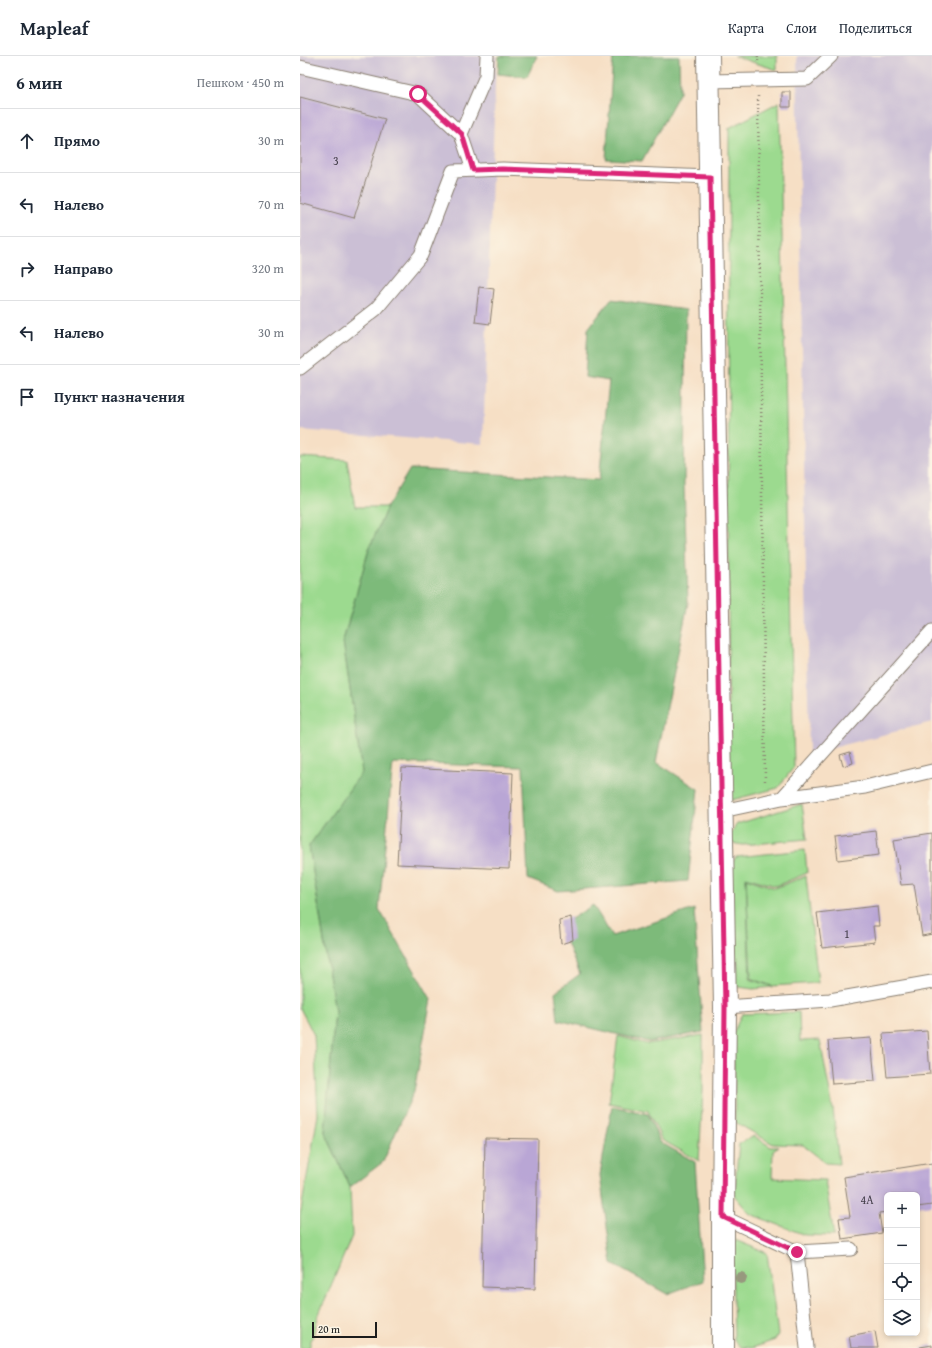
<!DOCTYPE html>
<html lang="ru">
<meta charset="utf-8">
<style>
:root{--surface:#fff;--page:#f2f2f3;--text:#1f2937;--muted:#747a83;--line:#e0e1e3}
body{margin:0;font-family:"Gentium Book Plus",serif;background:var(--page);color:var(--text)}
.controls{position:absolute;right:12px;bottom:12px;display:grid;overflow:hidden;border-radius:6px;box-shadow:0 2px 6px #0003}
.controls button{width:36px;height:36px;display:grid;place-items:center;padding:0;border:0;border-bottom:1px solid var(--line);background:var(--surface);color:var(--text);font:20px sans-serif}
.scale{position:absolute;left:12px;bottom:10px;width:65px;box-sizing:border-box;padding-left:4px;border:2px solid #1c1c1c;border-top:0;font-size:11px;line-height:14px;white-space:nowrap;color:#1c1c1c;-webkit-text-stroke:3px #fcf5e5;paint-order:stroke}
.stop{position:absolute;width:12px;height:12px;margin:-9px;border:3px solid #db2777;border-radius:50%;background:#fff}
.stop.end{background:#db2777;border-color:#fff;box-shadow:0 1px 4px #0008}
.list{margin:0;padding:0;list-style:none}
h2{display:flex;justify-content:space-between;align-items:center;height:52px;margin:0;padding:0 16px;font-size:17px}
h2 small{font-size:13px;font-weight:400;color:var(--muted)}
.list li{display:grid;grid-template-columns:26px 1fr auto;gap:12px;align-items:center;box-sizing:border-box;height:64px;padding:0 16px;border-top:1px solid var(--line)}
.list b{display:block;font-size:15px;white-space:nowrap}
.list em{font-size:13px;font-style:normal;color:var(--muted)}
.icon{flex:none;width:22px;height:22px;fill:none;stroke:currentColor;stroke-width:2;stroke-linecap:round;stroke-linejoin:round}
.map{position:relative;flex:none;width:632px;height:1292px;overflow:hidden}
header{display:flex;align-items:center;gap:24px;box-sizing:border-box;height:56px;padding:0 20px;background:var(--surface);border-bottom:1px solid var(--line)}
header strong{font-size:19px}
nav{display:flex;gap:22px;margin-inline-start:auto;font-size:14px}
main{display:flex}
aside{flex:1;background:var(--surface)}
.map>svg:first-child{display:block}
.industrial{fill:#cbbfd5}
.green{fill:#9cda8f;stroke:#5c7b56}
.forest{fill:#7dba7a;stroke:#4c6b4b}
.building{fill:#b9a6d5}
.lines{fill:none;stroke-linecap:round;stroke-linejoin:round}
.service-casing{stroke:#897e70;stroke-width:15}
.minor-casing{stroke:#897e70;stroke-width:24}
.path{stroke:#897e70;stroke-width:2.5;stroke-dasharray:1 3;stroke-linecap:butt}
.service{stroke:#fff;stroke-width:13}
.minor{stroke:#fff;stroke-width:22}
.tree{fill:#97987e}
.route{stroke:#db2777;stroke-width:5}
.labels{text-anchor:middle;stroke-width:3.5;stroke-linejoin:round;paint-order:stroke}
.number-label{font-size:12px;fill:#433e4a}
</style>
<header>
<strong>Mapleaf</strong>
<nav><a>Карта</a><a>Слои</a><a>Поделиться</a></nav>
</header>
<main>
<aside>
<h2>6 мин<small>Пешком · 450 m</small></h2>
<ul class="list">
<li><svg class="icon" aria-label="ahead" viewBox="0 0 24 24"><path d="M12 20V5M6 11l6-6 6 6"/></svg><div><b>Прямо</b></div><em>30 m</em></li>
<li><svg class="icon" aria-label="left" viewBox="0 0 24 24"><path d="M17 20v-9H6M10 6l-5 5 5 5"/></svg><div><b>Налево</b></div><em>70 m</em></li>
<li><svg class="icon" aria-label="right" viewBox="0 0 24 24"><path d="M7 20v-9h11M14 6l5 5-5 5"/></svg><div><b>Направо</b></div><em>320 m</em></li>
<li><svg class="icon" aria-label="left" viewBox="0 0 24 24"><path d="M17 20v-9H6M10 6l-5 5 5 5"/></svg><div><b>Налево</b></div><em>30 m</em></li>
<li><svg class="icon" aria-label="arrive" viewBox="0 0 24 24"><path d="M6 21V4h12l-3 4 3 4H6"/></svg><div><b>Пункт назначения</b></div></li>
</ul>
</aside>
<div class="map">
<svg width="632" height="1292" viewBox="0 0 632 1292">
<rect width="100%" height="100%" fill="#fcf5e5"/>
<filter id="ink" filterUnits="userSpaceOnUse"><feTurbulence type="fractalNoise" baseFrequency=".025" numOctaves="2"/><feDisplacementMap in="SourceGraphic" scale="8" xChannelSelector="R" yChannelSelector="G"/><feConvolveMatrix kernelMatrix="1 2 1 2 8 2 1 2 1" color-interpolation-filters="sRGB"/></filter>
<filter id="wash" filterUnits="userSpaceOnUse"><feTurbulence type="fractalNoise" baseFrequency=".012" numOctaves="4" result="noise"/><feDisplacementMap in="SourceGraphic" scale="16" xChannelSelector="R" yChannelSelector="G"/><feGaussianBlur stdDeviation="0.9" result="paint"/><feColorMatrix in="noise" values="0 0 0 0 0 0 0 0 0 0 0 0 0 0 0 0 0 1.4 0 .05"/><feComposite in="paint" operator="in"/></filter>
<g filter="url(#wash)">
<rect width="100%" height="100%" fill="#f6dfc5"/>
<path class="industrial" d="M0,0H196L183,388L0,374Z
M497,0H632V666L509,698Z"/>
<path class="green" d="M434,0H477V14Z
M479,46L494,711L478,732L428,745L429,72Z
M0,401L47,404L55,451H87L69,493L43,585L62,716L9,790L35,956L25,1076L50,1131L52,1180L19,1258L9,1292H0V1160L18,1059L14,979L0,952Z
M502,748L507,783L443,789L431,787L428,781L437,768Z
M505,794L507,817L476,830L446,821L450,923L473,931L453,933L432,930L429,811L436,801Z
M506,820L518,927L472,930L451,922L446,822L475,832Z
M499,956L500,985L520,984L533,1053L539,1108L526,1107L503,1089L473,1088L435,1066L433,977L442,958Z
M403,979V1035L399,1105L362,1084L348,1055L309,1047L318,980L347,988Z
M454,1080L471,1091H479L473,1095L472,1122L525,1124L534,1180L505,1179L450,1158L434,1139L439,1088Z
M435,1184L467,1197L478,1278L475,1284L452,1292L441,1291L434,1285L432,1195Z"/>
<path class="forest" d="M199,0H237L227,21L198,18Z
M313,0H379L380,36L342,105L306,103Z
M311,243L386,254L384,428L388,547L356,706L398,733L388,825L258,835L228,823L223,711L93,707L79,853L131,943L114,1035L83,1106L50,1131L25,1076L35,956L9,790L62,716L43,585L69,493L87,451L110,413L299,424L309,325L285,321L288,273Z
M293,849L312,880L394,853L403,976L349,986L258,964L255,936L280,918L260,870Z
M312,1050L348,1058L360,1086L395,1106L403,1225L367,1238L312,1208L300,1119Z"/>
<g id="blocks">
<path class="building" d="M482,36H491V51H482Z
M0,41L85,63L54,162L0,147Z
M179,231L194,233L190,268L175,266Z
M550,696L553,707L543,710L540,699Z
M102,712L213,717L209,813L97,808Z
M576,775L579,799L538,804L535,780Z
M632,777V878L622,880L614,828L601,829L594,783Z
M577,850L579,870H573L575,886L522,892L517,857Z
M271,861L273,884L261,888L259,864Z
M627,975L630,1018L587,1021L583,978Z
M571,982L575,1025L532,1028L528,985Z
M185,1082L238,1083L235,1233L182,1231Z
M632,1107V1149L617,1151V1139H587V1156L579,1157L582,1177L542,1183L539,1162L550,1161L544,1121Z
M575,1275L578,1292H551L549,1280Z
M632,1289V1292H620V1291Z"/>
</g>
</g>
<g filter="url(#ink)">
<use href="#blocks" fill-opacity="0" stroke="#897e70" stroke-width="1"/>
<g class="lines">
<defs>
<path id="service" d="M0,11L118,38L161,78L173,114
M409,25L507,23L531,0
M161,78L186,20L187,0
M0,312L76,253L121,199L153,115L203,113L410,121
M482,742L632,575
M422,755L482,742L565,731L632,715
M425,951L530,944L632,926
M423,1161L497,1196L551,1193
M497,1196L507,1292"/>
<path id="minor" d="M408,0L425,951L423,1161V1292"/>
</defs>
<use href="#service" class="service-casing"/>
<use href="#minor" class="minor-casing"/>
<path class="path" d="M458,0V7
M458,40L465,727"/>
<use href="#service" class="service"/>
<use href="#minor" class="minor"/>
</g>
<circle class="tree" cx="441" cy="1222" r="6"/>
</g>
<g class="lines" filter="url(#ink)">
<path class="route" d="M118,38L162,78L173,114L202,113L410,121L425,951L423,1161L497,1196"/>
</g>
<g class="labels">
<g class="number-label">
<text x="36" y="109">3</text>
<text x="547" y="882">1</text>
<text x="567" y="1148">4А</text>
</g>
</g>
</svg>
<div class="controls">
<button>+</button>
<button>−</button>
<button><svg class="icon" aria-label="locate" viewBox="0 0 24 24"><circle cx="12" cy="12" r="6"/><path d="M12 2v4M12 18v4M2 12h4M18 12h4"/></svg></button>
<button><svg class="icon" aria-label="layers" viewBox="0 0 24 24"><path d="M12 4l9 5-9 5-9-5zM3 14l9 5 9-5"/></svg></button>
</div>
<div class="scale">20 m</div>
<div class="stop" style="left:118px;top:38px"></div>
<div class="stop end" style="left:497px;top:1196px"></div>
</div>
</main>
